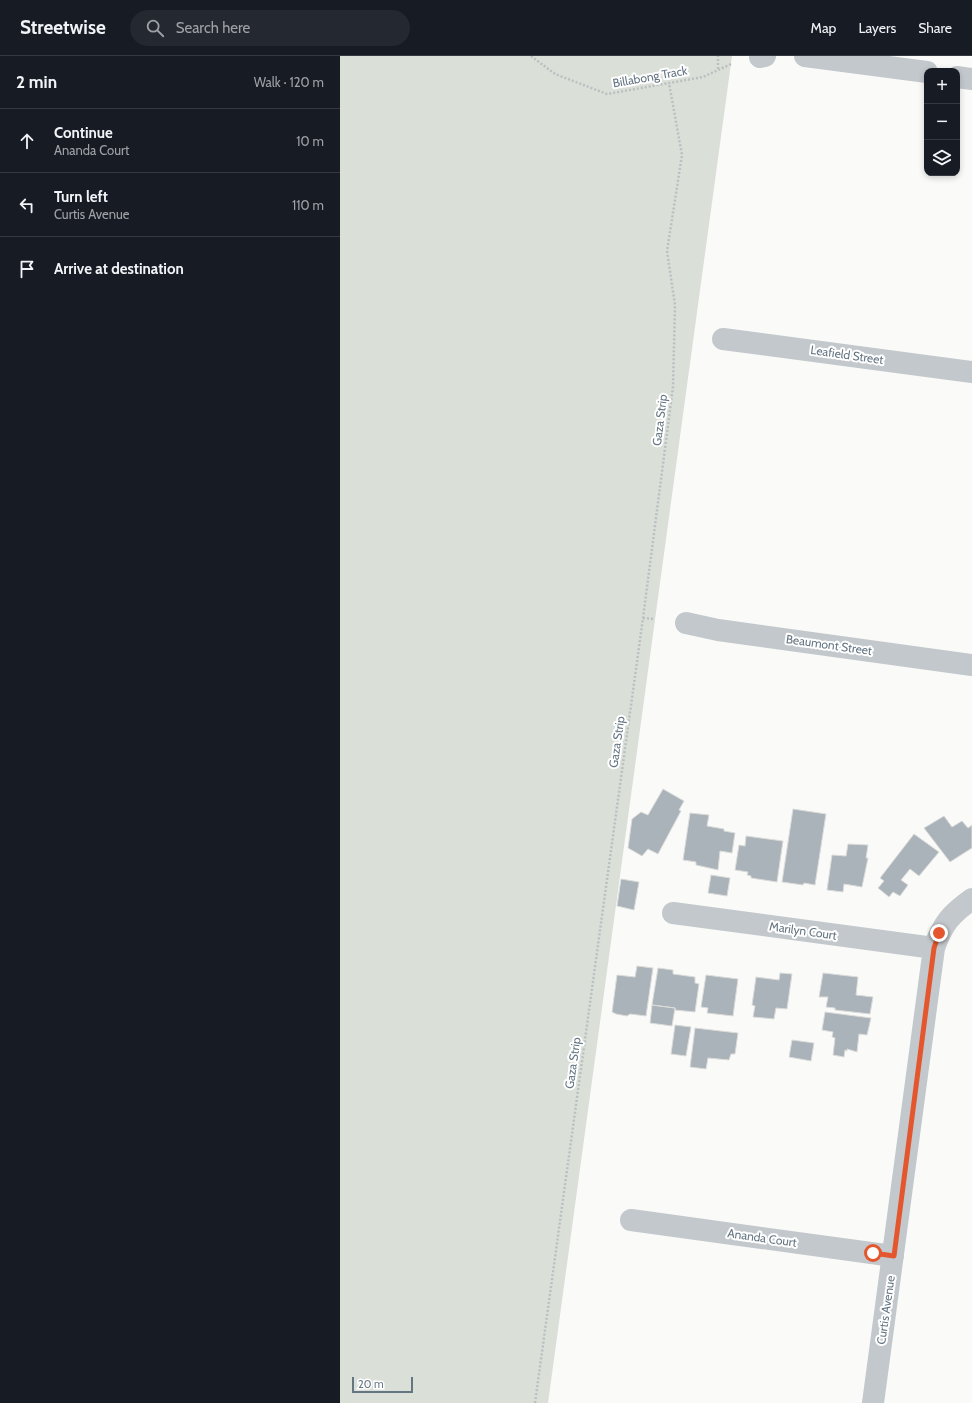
<!DOCTYPE html>
<meta charset="utf-8">
<style>
:root{--surface:#171b24;--page:#242831;--text:#f1f3f6;--muted:#9ea1a6;--line:#363941}
body{margin:0;font-family:Cabin,sans-serif;background:var(--page);color:var(--text)}
.controls{position:absolute;right:12px;top:12px;display:grid;overflow:hidden;border-radius:8px;box-shadow:0 2px 6px #0003}
.controls button{width:36px;height:36px;display:grid;place-items:center;padding:0;border:0;border-bottom:1px solid var(--line);background:var(--surface);color:var(--text);font:20px sans-serif}
.scale{position:absolute;left:12px;bottom:10px;width:61px;box-sizing:border-box;padding-left:4px;border:2px solid #657683;border-top:0;font-size:11px;line-height:14px;white-space:nowrap;color:#657683;-webkit-text-stroke:3px #fff;paint-order:stroke}
.stop{position:absolute;width:12px;height:12px;margin:-9px;border:3px solid #e4572e;border-radius:50%;background:#fff}
.stop.end{background:#e4572e;border-color:#fff;box-shadow:0 1px 4px #0008}
.list{margin:0;padding:0;list-style:none}
h2{display:flex;justify-content:space-between;align-items:center;height:52px;margin:0;padding:0 16px;font-size:17px}
h2 small{font-size:13px;font-weight:400;color:var(--muted)}
.list li{display:grid;grid-template-columns:26px 1fr auto;gap:12px;align-items:center;box-sizing:border-box;height:64px;padding:0 16px;border-top:1px solid var(--line)}
.list b{display:block;font-size:15px;white-space:nowrap}
.list p{margin:0;font-size:13px;white-space:nowrap;color:var(--muted)}
.list em{font-size:13px;font-style:normal;color:var(--muted)}
.icon{flex:none;width:22px;height:22px;fill:none;stroke:currentColor;stroke-width:2;stroke-linecap:round;stroke-linejoin:round}
.map{position:relative;flex:none;width:632px;height:1347px;overflow:hidden}
header{display:flex;align-items:center;gap:24px;box-sizing:border-box;height:56px;padding:0 20px;background:var(--surface);border-bottom:1px solid var(--line)}
header strong{font-size:19px}
nav{display:flex;gap:22px;margin-inline-start:auto;font-size:14px}
.search{width:280px;height:36px;background:var(--page);display:flex;align-items:center;gap:10px;box-sizing:border-box;padding:0 14px;border-radius:22px;color:var(--muted);font-size:15px}
main{display:flex}
aside{flex:1;background:var(--surface)}
.map>svg:first-child{display:block}
.green{fill:#dadfd7}
.building{fill:#aab3b9;stroke:#dcdcda}
.lines{fill:none;stroke-linecap:round;stroke-linejoin:round}
.path{stroke:#bbbfc2;stroke-width:2.5;stroke-dasharray:2 2;stroke-linecap:butt}
.minor{stroke:#c3c8cc;stroke-width:22}
.route{stroke:#e4572e;stroke-width:5}
.labels{text-anchor:middle;stroke-width:4;stroke-linejoin:round;paint-order:stroke}
.street-label{font-size:12px;fill:#657683;stroke:#fff}
</style>
<header>
<strong>Streetwise</strong>
<div class="search"><svg class="icon" aria-label="search" viewBox="0 0 24 24"><circle cx="10" cy="10" r="6"/><path d="M15 15l6 6"/></svg>Search here</div>
<nav><a>Map</a><a>Layers</a><a>Share</a></nav>
</header>
<main>
<aside>
<h2>2 min<small>Walk · 120 m</small></h2>
<ul class="list">
<li><svg class="icon" aria-label="ahead" viewBox="0 0 24 24"><path d="M12 20V5M6 11l6-6 6 6"/></svg><div><b>Continue</b><p>Ananda Court</p></div><em>10 m</em></li>
<li><svg class="icon" aria-label="left" viewBox="0 0 24 24"><path d="M17 20v-9H6M10 6l-5 5 5 5"/></svg><div><b>Turn left</b><p>Curtis Avenue</p></div><em>110 m</em></li>
<li><svg class="icon" aria-label="arrive" viewBox="0 0 24 24"><path d="M6 21V4h12l-3 4 3 4H6"/></svg><div><b>Arrive at destination</b></div></li>
</ul>
</aside>
<div class="map">
<svg width="632" height="1347" viewBox="0 0 632 1347">
<rect width="100%" height="100%" fill="#fafaf8"/>
<path class="green" d="M0,0H392L208,1347H0Z"/>
<path class="building" d="M323,733L344,745L339,754L341,755L318,798L308,793L302,800L288,792L292,763L301,756L308,759Z
M453,753L486,758L475,829L464,827L463,829L442,826Z
M350,757L369,759L367,770L384,773V775L395,777L392,797L380,795L378,814L356,809V806L343,804Z
M604,760L612,771L622,765L628,772L632,769V792L610,806L584,772Z
M574,778L599,796L579,820L570,813L561,824L568,829L560,840L553,836L549,841L538,832L544,825L540,822Z
M406,780L443,785L437,826L411,822V820L407,819L408,816L395,814L399,789L405,790Z
M508,788L528,789L526,802H528L522,831L504,828L503,836L487,834L492,799L506,800Z
M371,819L390,822L387,840L368,837Z
M281,823L299,826L294,854L277,850Z
M297,910L313,912L306,960L290,958L287,960L276,958L272,956L277,919L295,921Z
M318,912L333,914V918L355,921V927L359,928L355,956L335,954V952L312,949Z
M440,917L452,918L447,953L436,952L434,963L413,961L415,950L412,949L416,921L439,924Z
M483,917L518,921L516,939L533,941L530,958L495,954V952L486,951L488,941H479Z
M366,919L398,923L393,960L367,957L368,952L361,951Z
M312,949L335,952L332,970L310,967Z
M485,956L531,962L527,979L519,978L517,996L507,993V995L505,994L504,1001L493,999L495,982L492,981L493,976L482,974Z
M335,969L351,971L346,1000L331,998Z
M355,972L398,977L395,998H391L389,1004L368,1002L366,1013L350,1011Z
M452,984L474,987L471,1005L449,1001Z"/>
<g class="lines">
<path class="path" d="M191,0L215,18L267,38L363,21L391,8
M378,13V0
M303,562L315,563
M195,1347L303,562L333,331L335,249L327,195L342,99L329,27"/>
<path class="minor" d="M465,0L587,16
M420,1L425,0
M617,21L632,23
M383,283L632,316
M346,567L378,574L632,609
M333,857L594,892
M291,1164L553,1200
M533,1347L594,892C603,867 611,858 632,843"/>
</g>
<g class="lines">
<path class="route" d="M533,1197L554,1200L594,892L599,877"/>
</g>
<g class="labels">
<g class="street-label">
<text transform="translate(310 21) rotate(-10)" y="4">Billabong Track</text>
<text transform="translate(507 299) rotate(8)" y="4">Leafield Street</text>
<text transform="translate(320 364) rotate(-83)" y="4">Gaza Strip</text>
<text transform="translate(489 589) rotate(8)" y="4">Beaumont Street</text>
<text transform="translate(277 686) rotate(-82)" y="4">Gaza Strip</text>
<text transform="translate(463 875) rotate(8)" y="4">Marilyn Court</text>
<text transform="translate(233 1007) rotate(-82)" y="4">Gaza Strip</text>
<text transform="translate(422 1182) rotate(8)" y="4">Ananda Court</text>
<text transform="translate(546 1254) rotate(-82)" y="4">Curtis Avenue</text>
</g>
</g>
</svg>
<div class="controls">
<button>+</button>
<button>−</button>
<button><svg class="icon" aria-label="layers" viewBox="0 0 24 24"><path d="M12 4l9 5-9 5-9-5zM3 14l9 5 9-5"/></svg></button>
</div>
<div class="scale">20 m</div>
<div class="stop" style="left:533px;top:1197px"></div>
<div class="stop end" style="left:599px;top:877px"></div>
</div>
</main>
